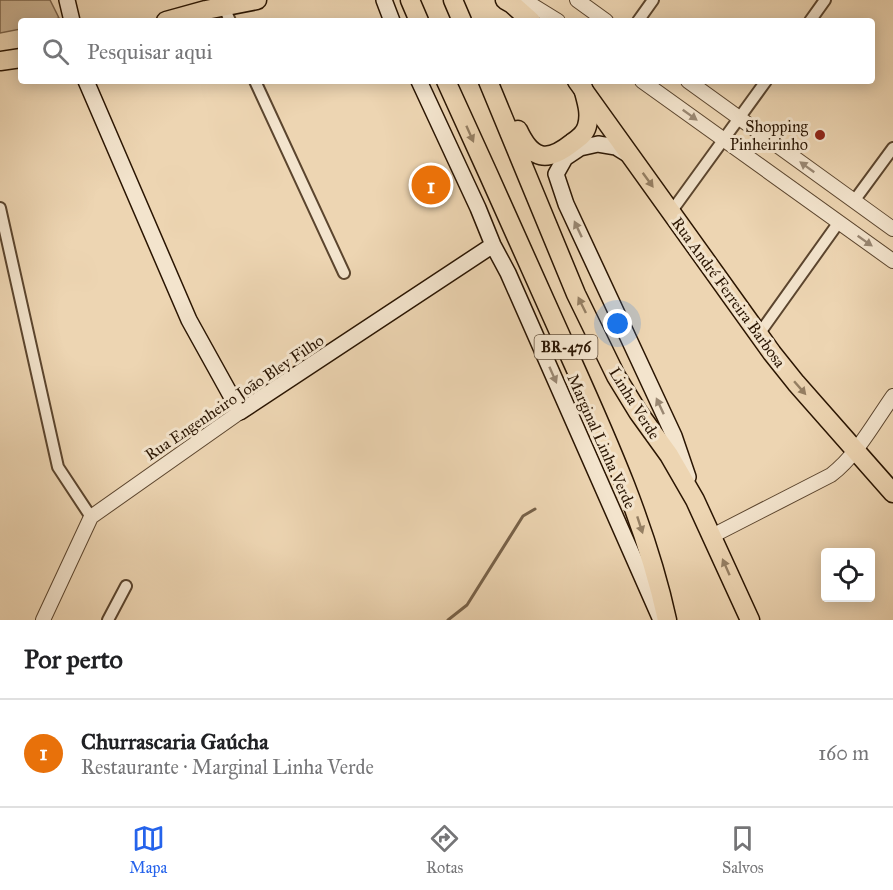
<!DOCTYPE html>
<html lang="pt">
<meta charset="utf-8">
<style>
:root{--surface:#fff;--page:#f2f2f2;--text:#202124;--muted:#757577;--line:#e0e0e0;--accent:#2563eb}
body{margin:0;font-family:"IM FELL Great Primer",serif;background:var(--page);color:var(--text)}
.controls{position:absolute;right:18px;bottom:18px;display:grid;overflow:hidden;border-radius:6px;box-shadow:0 3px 15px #0003}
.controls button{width:54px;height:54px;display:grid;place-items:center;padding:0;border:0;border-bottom:2px solid var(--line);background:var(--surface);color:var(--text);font:30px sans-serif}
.you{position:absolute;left:618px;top:324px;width:21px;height:21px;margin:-15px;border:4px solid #fff;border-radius:50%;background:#1a73e8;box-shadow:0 0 0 9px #1a73e833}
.badge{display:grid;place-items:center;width:39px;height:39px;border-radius:50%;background:var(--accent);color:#fff;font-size:20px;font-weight:700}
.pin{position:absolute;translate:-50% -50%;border:3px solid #fff;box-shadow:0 2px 6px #0006}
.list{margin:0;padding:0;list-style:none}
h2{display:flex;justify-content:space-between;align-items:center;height:78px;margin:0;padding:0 24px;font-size:26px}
h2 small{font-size:20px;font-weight:400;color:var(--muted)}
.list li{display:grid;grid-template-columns:39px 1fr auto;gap:18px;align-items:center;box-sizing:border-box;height:108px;padding:0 24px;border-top:2px solid var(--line)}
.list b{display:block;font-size:22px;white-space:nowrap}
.list p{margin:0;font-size:20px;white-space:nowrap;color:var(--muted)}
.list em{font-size:20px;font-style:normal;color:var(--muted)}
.icon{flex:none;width:33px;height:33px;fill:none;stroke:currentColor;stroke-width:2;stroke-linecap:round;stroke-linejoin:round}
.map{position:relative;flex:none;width:893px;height:620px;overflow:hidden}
.search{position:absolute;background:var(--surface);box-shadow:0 3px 15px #0003;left:18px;right:18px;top:18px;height:66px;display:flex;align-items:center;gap:15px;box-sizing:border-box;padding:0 21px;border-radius:6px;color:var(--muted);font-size:22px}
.sheet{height:186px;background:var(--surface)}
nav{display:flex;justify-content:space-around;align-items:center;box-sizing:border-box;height:84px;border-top:2px solid var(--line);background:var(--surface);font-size:16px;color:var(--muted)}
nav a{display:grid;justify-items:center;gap:3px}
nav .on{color:var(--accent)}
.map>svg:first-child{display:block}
.green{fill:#ccb494;stroke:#7b644b;stroke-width:1.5}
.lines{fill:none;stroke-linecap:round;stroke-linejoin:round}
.stream{stroke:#776148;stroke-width:3}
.minor-casing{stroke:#5b452e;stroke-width:14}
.tertiary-casing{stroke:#5b452e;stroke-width:16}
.secondary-casing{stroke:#2a1502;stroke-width:18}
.primary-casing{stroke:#2a1502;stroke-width:21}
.trunk-casing{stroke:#2a1502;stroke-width:21}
.minor{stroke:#f3e4cd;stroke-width:10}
.tertiary{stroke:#f3e4cd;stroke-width:14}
.secondary{stroke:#f3e4cd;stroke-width:15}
.primary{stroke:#edd5b2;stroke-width:18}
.trunk{stroke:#edd5b2;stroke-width:18}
.oneway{fill:#998772}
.oneway2{fill:#957f63}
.poi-dot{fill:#8f2418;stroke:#f3e4cd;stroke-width:2}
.labels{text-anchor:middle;stroke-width:6;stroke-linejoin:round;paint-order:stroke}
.shield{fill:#f3e4cd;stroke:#66533f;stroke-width:1.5}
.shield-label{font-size:15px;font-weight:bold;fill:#2a1502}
.poi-label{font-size:16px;fill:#2a1502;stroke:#f3e4cd;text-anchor:end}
.street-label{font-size:16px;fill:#2a1502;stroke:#f3e4cd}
</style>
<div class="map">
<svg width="893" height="620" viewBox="0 0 893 620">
<rect width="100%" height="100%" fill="#edd5b2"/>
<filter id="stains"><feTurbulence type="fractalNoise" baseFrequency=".00333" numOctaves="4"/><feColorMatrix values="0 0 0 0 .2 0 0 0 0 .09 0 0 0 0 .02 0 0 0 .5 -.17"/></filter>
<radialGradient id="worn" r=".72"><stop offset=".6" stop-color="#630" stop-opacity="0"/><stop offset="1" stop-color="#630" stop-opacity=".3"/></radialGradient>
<path class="green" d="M0,0H50L59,18L49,21H21V29L0,33Z"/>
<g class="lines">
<path class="stream" d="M448,620L467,605L523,516L535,509"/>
<defs>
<path id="minor" d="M224,7L230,21
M638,21L653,0
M810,21L825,0
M255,81L344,273
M854,201L893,148
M0,208L58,467L91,517
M671,212L766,81
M759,334L839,222
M108,620L126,586"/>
<path id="tertiary" d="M519,0L532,5L558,21
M577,0L606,21
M642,81L893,261
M688,81L893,229
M712,536L831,475C857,455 874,423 893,396
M43,620L91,517L240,412"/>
<path id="secondary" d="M67,0L72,21
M384,0L392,21
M86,81L189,320L240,412L493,245
M419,81L478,208L493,245L508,273L661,620
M629,155L616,147L598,144L580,148L565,158L556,174L566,204L674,436L688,477"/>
<path id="primary" d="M505,0L512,4L531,21
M166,21L206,10L257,0
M0,61L21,58
M577,81L772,353L796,383L893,493"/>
<path id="trunk" d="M410,0L419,21
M453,0L462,21
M446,81C486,168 525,256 564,343C604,432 646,523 667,620
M488,81L576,294L616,376L638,412L669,455L695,500L750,620
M518,130C532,160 547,163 572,143C579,138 585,134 587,126C591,113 586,100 583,88"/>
</defs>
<use href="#minor" class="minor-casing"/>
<use href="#tertiary" class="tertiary-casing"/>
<use href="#secondary" class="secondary-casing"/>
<use href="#primary" class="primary-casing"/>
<use href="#trunk" class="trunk-casing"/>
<use href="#minor" class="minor"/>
<use href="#tertiary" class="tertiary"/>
<use href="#secondary" class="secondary"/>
<use href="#primary" class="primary"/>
<use href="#trunk" class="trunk"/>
</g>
<defs><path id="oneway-solid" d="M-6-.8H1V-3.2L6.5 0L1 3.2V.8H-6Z" transform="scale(1.5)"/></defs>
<g class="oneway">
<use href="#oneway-solid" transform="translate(690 115) rotate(36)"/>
<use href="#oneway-solid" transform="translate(807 167) rotate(-144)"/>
<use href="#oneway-solid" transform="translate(578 229) rotate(-115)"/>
<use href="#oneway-solid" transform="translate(865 241) rotate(35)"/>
<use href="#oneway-solid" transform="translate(553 375) rotate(66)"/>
<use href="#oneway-solid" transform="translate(660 406) rotate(-115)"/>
</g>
<g class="oneway2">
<use href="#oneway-solid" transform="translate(470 134) rotate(66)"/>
<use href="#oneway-solid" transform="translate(648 180) rotate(54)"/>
<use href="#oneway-solid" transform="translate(582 305) rotate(-116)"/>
<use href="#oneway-solid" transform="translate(800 388) rotate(49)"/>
<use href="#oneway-solid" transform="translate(640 525) rotate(72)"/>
<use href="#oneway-solid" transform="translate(726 567) rotate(-114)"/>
</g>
<circle class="poi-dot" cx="820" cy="135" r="6"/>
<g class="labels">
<rect class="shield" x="534.5" y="335" width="63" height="24" rx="4.5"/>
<g class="shield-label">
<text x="566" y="352">BR-476</text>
</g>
<g class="poi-label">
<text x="808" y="132">Shopping<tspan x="808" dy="18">Pinheirinho</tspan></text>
</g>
<g class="street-label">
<text transform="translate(729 292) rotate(54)" y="6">Rua André Ferreira Barbosa</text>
<text transform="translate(234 397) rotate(-34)" y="6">Rua Engenheiro João Bley Filho</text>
<text transform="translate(635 403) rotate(58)" y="6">Linha Verde</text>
<text transform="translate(602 441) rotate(66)" y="6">Marginal Linha Verde</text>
</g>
</g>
<rect width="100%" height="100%" filter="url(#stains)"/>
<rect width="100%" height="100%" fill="url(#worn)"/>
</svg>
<div class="controls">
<button><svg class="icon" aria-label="locate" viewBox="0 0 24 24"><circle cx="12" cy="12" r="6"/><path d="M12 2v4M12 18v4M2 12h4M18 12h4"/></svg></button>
</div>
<div class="you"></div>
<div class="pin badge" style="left:431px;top:185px;background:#e8710a">1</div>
<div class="search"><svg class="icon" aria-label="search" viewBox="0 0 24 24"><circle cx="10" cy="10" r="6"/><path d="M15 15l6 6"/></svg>Pesquisar aqui</div>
</div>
<section class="sheet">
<h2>Por perto<small></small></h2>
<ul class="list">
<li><span class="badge" style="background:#e8710a">1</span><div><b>Churrascaria Gaúcha</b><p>Restaurante · Marginal Linha Verde</p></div><em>160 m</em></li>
</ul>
</section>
<nav>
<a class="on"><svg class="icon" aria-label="map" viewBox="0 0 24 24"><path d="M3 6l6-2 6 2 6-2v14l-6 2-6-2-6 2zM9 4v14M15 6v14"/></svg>Mapa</a>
<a><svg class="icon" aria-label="directions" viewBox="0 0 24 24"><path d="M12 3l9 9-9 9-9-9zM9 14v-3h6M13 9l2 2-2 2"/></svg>Rotas</a>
<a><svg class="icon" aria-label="saved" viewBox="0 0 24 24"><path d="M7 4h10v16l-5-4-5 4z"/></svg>Salvos</a>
</nav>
